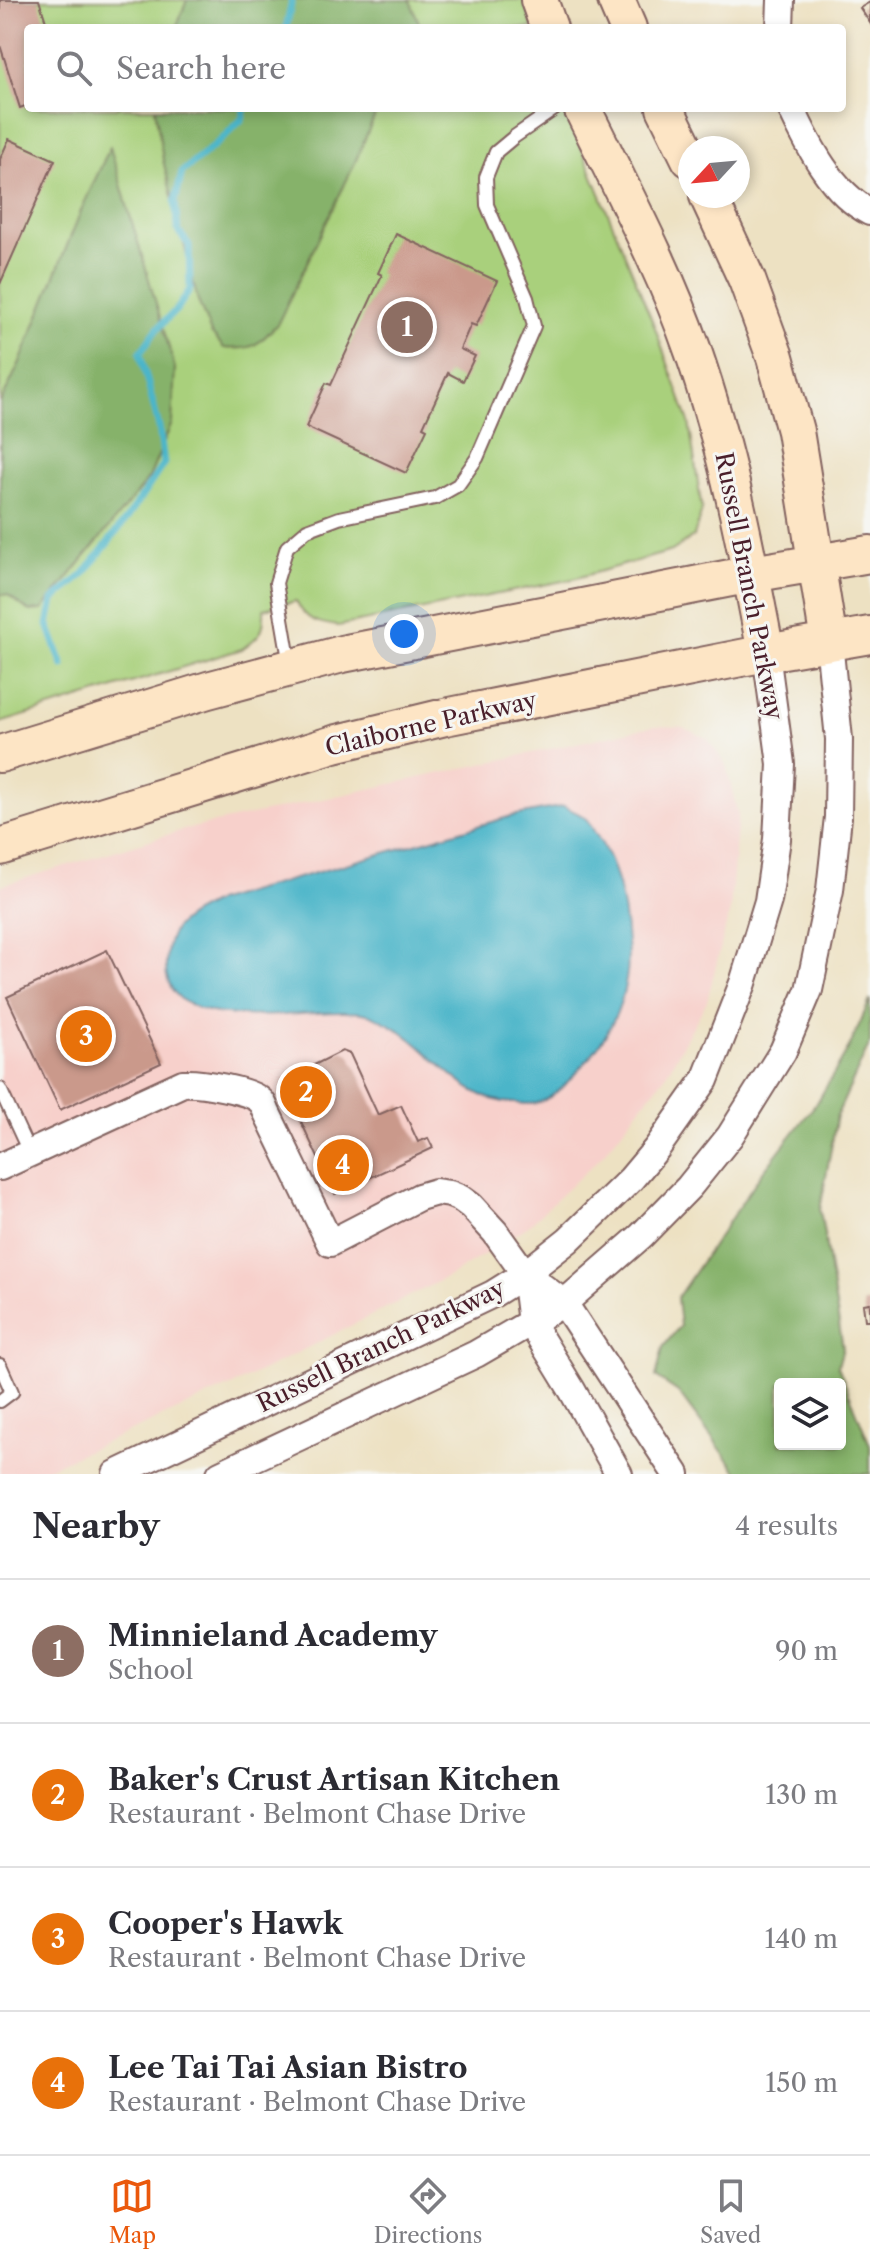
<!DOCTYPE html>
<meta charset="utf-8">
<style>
:root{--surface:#fff;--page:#f2f2f3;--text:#2b2b33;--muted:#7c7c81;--line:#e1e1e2;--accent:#ea580c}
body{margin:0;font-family:"Libre Caslon Text",serif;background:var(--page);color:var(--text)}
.controls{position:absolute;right:24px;bottom:24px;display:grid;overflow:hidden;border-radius:8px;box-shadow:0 4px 12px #0003}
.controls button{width:72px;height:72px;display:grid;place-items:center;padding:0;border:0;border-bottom:2px solid var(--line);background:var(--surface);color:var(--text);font:40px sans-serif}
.compass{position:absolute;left:678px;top:136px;width:72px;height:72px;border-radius:50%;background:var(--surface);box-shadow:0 4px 12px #0003;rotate:244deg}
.you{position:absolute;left:404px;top:634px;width:28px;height:28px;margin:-20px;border:6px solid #fff;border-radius:50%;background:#1a73e8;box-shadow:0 0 0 12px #1a73e833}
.badge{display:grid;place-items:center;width:52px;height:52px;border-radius:50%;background:var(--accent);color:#fff;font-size:26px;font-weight:700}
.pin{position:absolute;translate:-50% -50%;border:4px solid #fff;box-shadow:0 2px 8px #0006}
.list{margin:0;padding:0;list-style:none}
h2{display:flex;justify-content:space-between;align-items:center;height:104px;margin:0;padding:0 32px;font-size:34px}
h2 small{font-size:26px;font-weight:400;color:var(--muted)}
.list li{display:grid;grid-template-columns:52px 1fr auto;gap:24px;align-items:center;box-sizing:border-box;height:144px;padding:0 32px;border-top:2px solid var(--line)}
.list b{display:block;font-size:30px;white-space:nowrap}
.list p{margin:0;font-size:26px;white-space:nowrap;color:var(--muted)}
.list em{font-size:26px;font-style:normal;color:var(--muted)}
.icon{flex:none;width:44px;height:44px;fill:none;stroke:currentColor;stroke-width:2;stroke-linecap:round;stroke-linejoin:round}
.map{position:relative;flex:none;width:870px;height:1474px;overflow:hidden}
.search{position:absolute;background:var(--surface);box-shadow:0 4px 12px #0003;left:24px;right:24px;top:24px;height:88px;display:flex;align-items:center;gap:20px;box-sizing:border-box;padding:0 28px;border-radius:8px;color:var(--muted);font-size:30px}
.sheet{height:680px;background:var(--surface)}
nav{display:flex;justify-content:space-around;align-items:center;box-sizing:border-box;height:112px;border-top:2px solid var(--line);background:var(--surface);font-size:22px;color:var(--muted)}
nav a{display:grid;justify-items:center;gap:4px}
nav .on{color:var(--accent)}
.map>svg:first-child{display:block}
.built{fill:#f7d0cb}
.green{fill:#a9d07b;stroke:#7a7853;stroke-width:2}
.forest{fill:#86b26b;stroke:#68684b;stroke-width:2;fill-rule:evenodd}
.water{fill:#4bb5c9;stroke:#4a6a7a;stroke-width:2}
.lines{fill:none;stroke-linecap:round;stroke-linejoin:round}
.stream{stroke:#4bb5c9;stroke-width:7}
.building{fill:#ca998b}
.lane-casing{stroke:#836360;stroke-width:16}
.street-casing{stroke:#836360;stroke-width:30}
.secondary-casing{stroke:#836360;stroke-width:40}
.lane{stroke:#fff;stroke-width:12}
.street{stroke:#fff;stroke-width:26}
.secondary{stroke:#fde5c5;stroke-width:36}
.labels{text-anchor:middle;stroke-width:6;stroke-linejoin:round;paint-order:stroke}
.street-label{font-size:24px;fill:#4a1f2b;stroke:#f6f6f2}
</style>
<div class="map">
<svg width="870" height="1474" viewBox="0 0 870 1474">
<rect width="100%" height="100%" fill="#f6f6f2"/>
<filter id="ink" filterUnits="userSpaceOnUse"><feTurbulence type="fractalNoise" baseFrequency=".0125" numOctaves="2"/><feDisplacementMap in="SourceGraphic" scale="16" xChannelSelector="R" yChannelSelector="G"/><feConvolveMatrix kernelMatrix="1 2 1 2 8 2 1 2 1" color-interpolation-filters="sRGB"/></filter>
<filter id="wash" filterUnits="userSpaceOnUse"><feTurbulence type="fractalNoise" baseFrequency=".006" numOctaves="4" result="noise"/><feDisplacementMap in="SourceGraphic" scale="32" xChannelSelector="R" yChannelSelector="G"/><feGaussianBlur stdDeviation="1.8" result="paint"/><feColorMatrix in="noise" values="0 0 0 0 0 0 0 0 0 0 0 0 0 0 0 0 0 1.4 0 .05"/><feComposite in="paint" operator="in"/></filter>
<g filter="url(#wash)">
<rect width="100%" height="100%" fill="#ede1c2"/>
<path class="built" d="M654,726L682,727L708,739L726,765L738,815L730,910L707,1001L666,1075L602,1156L527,1227L455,1273L242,1381L35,1474H0V886L183,830Z"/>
<path class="green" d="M0,0H523L533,28H28V108H565L654,325L689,422L702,510L694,536L672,551L573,579L338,626C317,623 306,621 296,601L264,609C265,632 260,636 242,649L0,723Z"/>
<path class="forest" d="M187,0H410L421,28H176Z
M155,108H378L353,167L278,323C259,344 254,351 224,348L211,333L198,301L163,160Z
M110,147L175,368L172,423L149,478L42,610L29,611L8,595L0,594V404L21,360L83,206Z
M870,1000V1043L837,1115L820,1210L843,1348L838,1366L870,1445V1474H739L678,1392L656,1377L663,1347L680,1326L677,1298L761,1174L818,1101L850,1046ZM840,1384V1444H780V1384Z"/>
<path class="water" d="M564,806C570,810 579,813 585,818C589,821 592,828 595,833C617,864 624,904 627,942C632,983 616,1028 588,1059C574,1075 559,1095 538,1103C532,1105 521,1103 514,1103C461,1102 432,1047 389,1024C382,1021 374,1015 367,1014C320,1003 162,1046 166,963C168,923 183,919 215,902L512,816Z"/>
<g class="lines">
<path class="stream" d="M286,28L292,0
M63,666L48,625L53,600L83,575L128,517L164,463L159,427L140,353L157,329L178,308L190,289L189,245L178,231L175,202L182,172L221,140L242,119L245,108"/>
</g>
<g id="blocks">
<path class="building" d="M0,0H39L48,28H28V105L20,108L0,45Z
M870,2V23L860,8Z
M9,139L55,160L0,284V159Z
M396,234L497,281L476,326L471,324L460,349L475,356L463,381L448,373L423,427L427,429L406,473L306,427L326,383L331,385L382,275L378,273Z
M107,950L161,1063L60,1110L7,997Z
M342,1051L350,1054L378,1115L401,1105L418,1142L428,1138L433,1148L335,1194L282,1081Z
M870,1303V1320H865L863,1304Z"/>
</g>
</g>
<g filter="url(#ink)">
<use href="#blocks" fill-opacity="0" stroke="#836360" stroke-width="2"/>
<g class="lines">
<defs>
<path id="lane" d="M290,665L276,583L287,547L307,530L339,518L435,498L458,485L477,458L534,326L527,298L487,205L486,177L496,152L514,137L556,108
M0,1089L30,1154
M0,1365L12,1392L0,1401"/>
<path id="street" d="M780,28L781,0
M791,108C808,145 832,193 870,212
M0,1167L183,1083C199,1082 250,1090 261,1101C264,1104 265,1109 267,1113L330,1243L419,1197L436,1192L450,1194L460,1198L471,1206L495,1232L525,1274L564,1303L676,1474
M525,1274L531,1323L572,1390L619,1474
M116,1474L493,1294L525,1274L568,1240L631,1179L657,1148L705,1080L743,983L768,901L777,839L781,764L766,653
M220,1474L476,1354L564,1303L641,1236L689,1187L730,1136L783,1051L809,990L830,890L838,817L839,739L829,642"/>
<path id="secondary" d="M539,0L549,28
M616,0L628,28
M582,108C621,188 664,267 693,351C727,449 747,552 766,653
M665,108L690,159
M708,196L747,280L775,357L795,431L829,642
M0,754L208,690L342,654L751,574L870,554
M0,847L334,744L445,717L766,653L870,635"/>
</defs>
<use href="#lane" class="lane-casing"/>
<use href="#street" class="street-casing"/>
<use href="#secondary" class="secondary-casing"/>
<use href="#lane" class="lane"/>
<use href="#street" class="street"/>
<use href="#secondary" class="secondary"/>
</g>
</g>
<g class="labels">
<g class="street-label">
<text transform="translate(749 586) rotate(79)" y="8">Russell Branch Parkway</text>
<text transform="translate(431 724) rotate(-13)" y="8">Claiborne Parkway</text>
<text transform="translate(381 1346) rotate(-26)" y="8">Russell Branch Parkway</text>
</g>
</g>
</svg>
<div class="controls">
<button><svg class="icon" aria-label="layers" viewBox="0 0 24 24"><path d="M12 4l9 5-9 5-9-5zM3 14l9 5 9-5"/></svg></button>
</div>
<svg class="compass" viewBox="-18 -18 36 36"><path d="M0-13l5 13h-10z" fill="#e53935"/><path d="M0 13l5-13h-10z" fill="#7c7c81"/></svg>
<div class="you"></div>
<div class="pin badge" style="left:407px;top:327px;background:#8d6e63">1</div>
<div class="pin badge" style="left:306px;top:1092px;background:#e8710a">2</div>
<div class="pin badge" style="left:86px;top:1036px;background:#e8710a">3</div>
<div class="pin badge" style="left:343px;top:1165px;background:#e8710a">4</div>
<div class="search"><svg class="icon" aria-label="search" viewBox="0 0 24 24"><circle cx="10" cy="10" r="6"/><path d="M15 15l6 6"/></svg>Search here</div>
</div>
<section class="sheet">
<h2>Nearby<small>4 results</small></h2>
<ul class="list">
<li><span class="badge" style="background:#8d6e63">1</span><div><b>Minnieland Academy</b><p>School</p></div><em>90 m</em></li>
<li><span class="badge" style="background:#e8710a">2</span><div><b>Baker's Crust Artisan Kitchen</b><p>Restaurant · Belmont Chase Drive</p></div><em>130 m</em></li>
<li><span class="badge" style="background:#e8710a">3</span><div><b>Cooper's Hawk</b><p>Restaurant · Belmont Chase Drive</p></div><em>140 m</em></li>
<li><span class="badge" style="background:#e8710a">4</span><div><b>Lee Tai Tai Asian Bistro</b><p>Restaurant · Belmont Chase Drive</p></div><em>150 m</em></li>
</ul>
</section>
<nav>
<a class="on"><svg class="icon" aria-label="map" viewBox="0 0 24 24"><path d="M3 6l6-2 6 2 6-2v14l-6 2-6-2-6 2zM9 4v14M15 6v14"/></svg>Map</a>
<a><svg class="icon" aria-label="directions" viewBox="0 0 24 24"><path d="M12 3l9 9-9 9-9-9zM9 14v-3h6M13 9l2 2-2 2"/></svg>Directions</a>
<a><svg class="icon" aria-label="saved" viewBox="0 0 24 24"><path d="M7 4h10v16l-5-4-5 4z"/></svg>Saved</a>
</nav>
